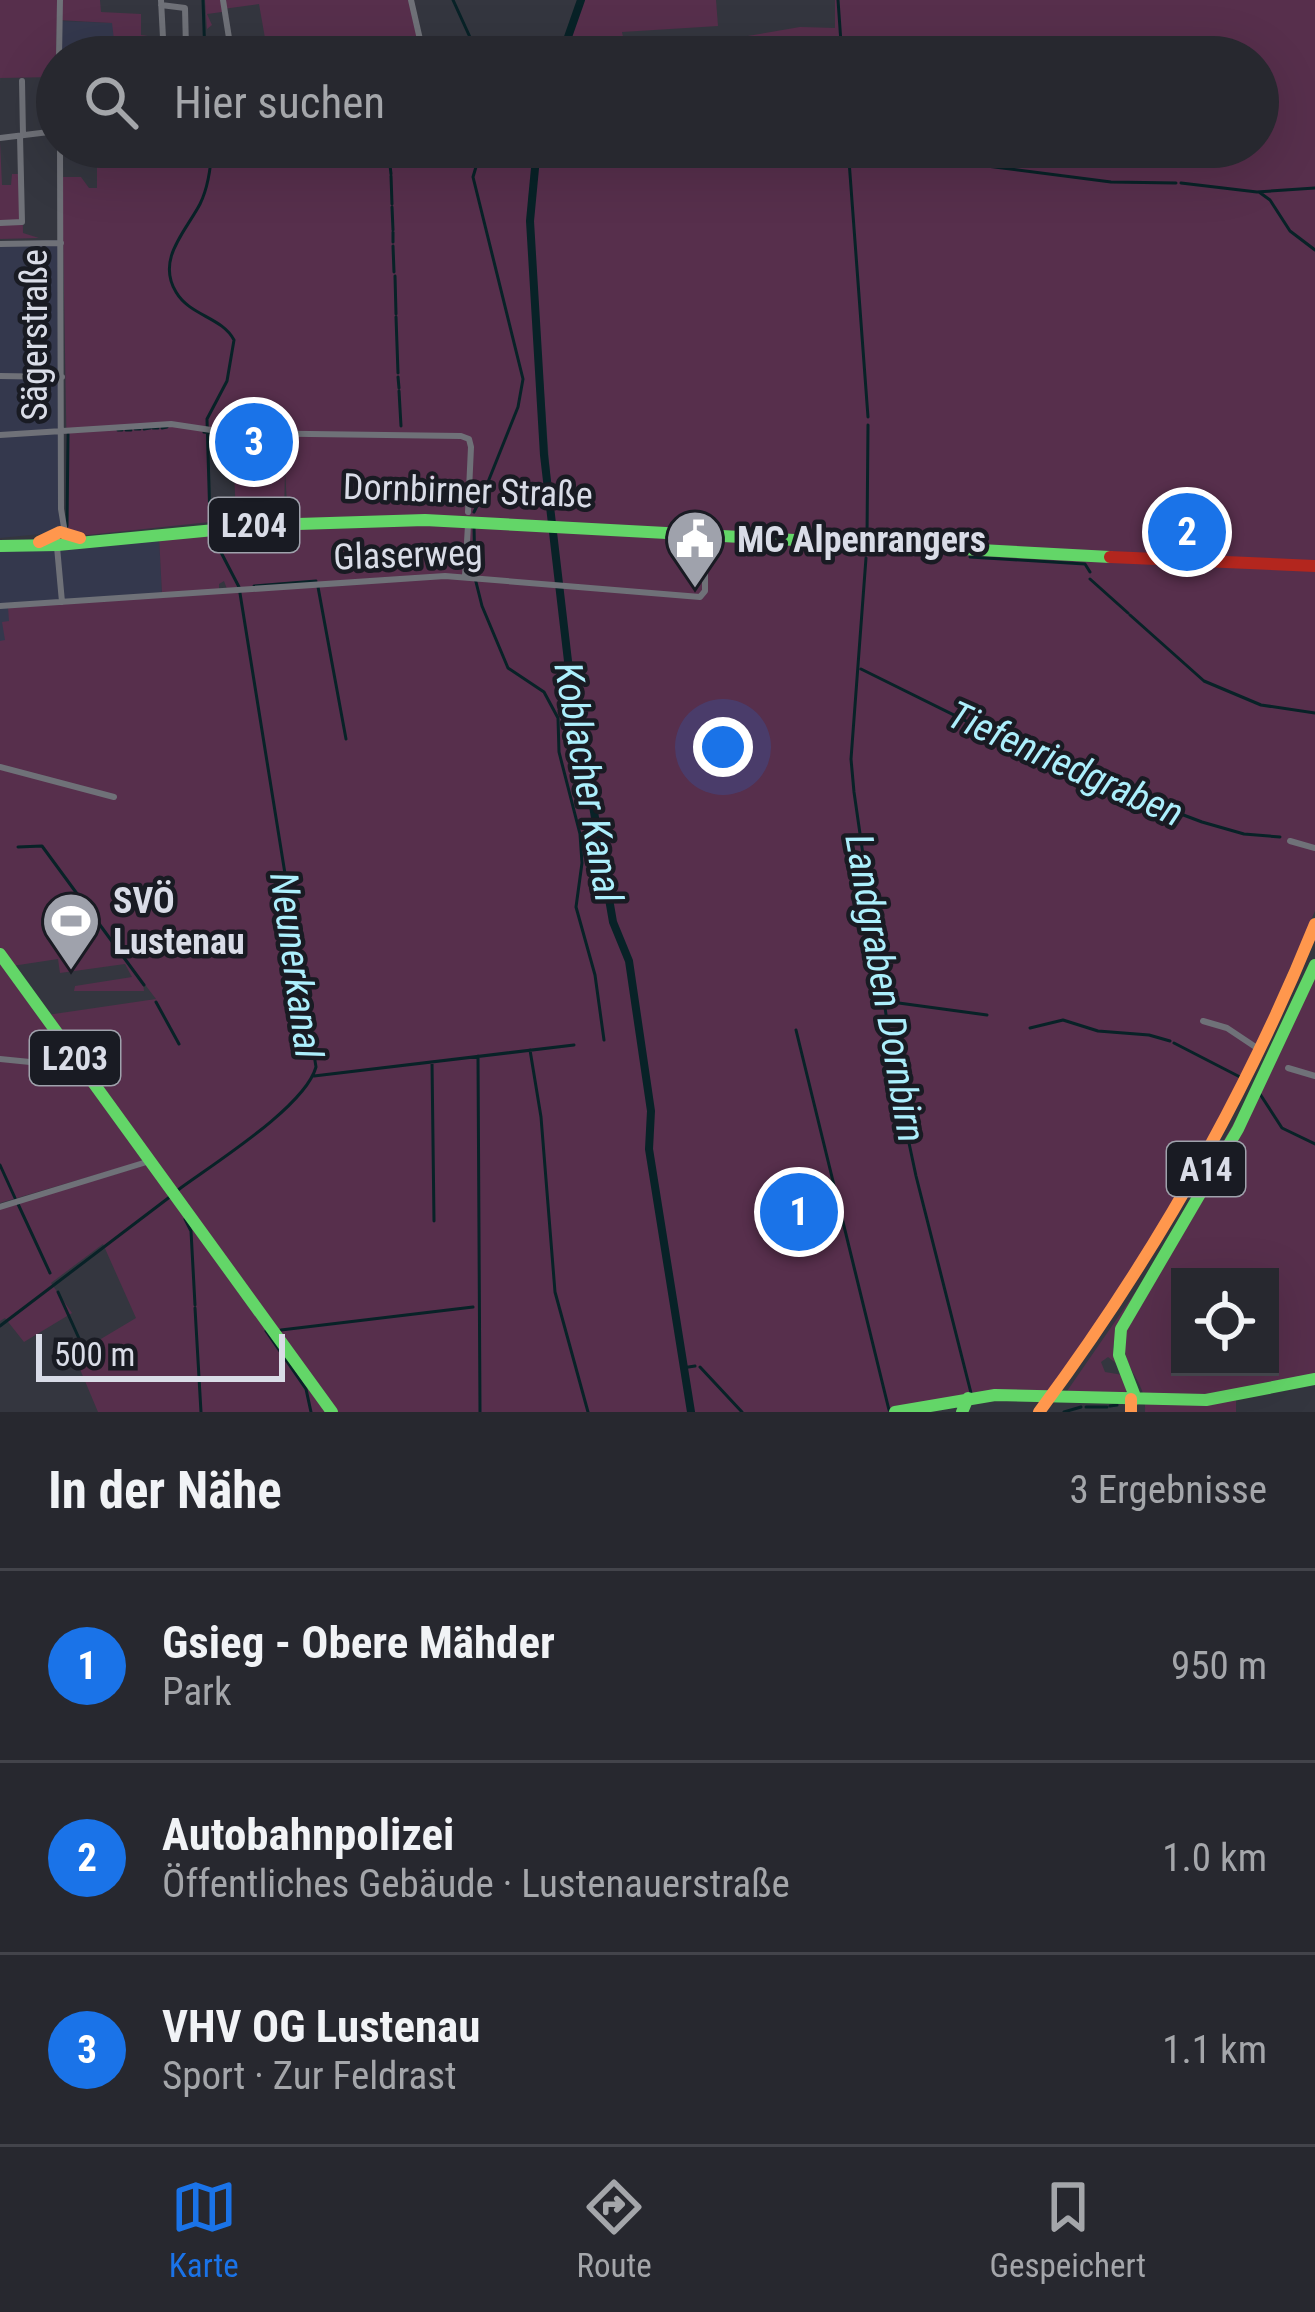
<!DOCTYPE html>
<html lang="de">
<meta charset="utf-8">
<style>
:root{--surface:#27282f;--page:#2f3037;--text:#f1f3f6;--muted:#a4a6aa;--line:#43444b;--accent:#1a73e8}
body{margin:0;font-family:"Roboto Condensed",sans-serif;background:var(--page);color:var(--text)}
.controls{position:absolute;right:36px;bottom:36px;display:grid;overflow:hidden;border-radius:0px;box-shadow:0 12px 48px #0002}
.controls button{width:108px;height:108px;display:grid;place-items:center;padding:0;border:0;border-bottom:3px solid var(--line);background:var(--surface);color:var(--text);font:60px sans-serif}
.scale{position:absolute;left:36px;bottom:30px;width:249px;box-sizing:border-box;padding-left:12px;border:6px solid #d9dce7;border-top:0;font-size:33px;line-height:42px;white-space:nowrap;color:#d9dce7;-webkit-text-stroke:9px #191b23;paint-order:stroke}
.you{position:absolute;left:723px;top:747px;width:42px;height:42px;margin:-30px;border:9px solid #fff;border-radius:50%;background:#1a73e8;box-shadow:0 0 0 18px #1a73e833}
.badge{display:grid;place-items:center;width:78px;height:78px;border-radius:50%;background:var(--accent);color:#fff;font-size:39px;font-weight:700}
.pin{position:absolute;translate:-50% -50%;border:6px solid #fff;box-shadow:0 3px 12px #0006}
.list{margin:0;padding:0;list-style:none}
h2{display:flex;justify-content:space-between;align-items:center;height:156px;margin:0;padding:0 48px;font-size:51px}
h2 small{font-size:39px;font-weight:400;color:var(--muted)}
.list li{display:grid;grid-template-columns:78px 1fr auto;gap:36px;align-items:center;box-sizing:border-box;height:192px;padding:0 48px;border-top:3px solid var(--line)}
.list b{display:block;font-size:45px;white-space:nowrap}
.list p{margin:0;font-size:39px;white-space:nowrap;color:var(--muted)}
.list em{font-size:39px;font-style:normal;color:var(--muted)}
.icon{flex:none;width:66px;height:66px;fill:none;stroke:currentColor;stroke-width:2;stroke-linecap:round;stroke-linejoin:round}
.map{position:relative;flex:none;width:1315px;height:1412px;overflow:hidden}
.search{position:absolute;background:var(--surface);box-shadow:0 12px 48px #0002;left:36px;right:36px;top:36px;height:132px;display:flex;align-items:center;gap:30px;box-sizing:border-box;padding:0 42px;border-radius:66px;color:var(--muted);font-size:45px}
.sheet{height:732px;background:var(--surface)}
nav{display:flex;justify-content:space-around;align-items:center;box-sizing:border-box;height:168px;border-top:3px solid var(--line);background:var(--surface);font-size:33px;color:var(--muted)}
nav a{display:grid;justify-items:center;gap:6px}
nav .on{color:var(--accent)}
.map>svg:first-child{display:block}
.built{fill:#34384d}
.green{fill:#572f4c;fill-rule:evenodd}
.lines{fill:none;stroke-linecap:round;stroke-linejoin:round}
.stream{stroke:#082227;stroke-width:3}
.river{stroke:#082227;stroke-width:8}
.street{stroke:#6f7178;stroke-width:6}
.fast{stroke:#63d668;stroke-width:12}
.slow{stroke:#ff974d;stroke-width:12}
.jam{stroke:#b3261e;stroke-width:12}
.labels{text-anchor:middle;stroke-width:9;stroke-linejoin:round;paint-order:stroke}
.shield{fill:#191b23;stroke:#9fa2ac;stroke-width:3}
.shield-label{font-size:33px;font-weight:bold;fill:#d9dce7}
.street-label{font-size:36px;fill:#d9dce7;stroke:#191b23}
.poi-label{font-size:36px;font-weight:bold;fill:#d9dce7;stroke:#191b23;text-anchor:start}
.water-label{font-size:39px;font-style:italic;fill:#aceffc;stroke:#191b23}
</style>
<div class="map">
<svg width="1315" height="1412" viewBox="0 0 1315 1412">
<rect width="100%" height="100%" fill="#34363f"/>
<path class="built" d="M60,21L113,23L116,57H60Z
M58,240L62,532L0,538V242Z
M159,536L162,596L0,831V551H64Z"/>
<path class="green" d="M0,0H100L101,12L141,14V35L148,36L151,57H116L112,23L57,20L56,77L0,78Z
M205,0H411L422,47L453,42L454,50L424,57H232L252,51L251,41L265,38L259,4L223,9L222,4V12L207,14L212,25L207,29Z
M584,0H716L718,26L622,32L627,57H563Z
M835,0H1315V911L1231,1103L1157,1234L1048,1393L972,1394L886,1412H331L47,1015L156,999L143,982L144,991H74L75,986L132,977L125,964L60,973L58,959L12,966L0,951V641L5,640L2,622L9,621L8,607L227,589L224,581L219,584V590L162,594L159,536L288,520L285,470L284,513L236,515L233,449L284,446V435L208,431L210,522L78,536L68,528L62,177H81L89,188H97V147H536L528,200L529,235L550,527H554L532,234L539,147H1258V57H721L724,40L800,27L835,28Z
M0,141L2,185H11L12,174H22L23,233L39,238L0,239Z
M0,958L146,1160L0,1203Z
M1315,974V1374L1213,1395L1236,1399V1412H1145C1147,1378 1122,1374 1124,1334L1248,1118ZM1180,1277H1270V1367H1180Z
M1253,1089L1234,1130L1118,1328L1113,1347L1117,1364L1108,1357L1101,1362L1105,1372L1123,1375L1127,1391L1117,1396L1065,1394L1143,1281Z
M150,1164L328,1412H98L74,1355L136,1318L103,1244L51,1283L72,1313L24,1342L5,1318L0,1321V1208Z"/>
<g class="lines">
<path class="stream" d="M203,0L205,57
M453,0L479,57
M838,0L842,57
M389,147L390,162
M476,147L478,160L473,177L523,379L518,407L484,492
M848,147L868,417
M860,147L958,162
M963,163L1111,182L1176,183
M390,165L391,174
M391,176L392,204
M1181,183L1257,192L1315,188
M1259,192L1270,200L1290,231L1315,250
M392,207L393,230
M393,232V242
M393,246L394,272
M395,276L396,314
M396,317L398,373
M398,377L399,388
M399,391L401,426
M153,428H158
M162,428L167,427
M135,429H140
M144,429L150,428
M118,430H122
M126,430H131
M204,432L225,435
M474,512L482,496
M210,520L207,419L227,381L234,340C222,317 190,316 176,292C156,259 186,231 200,204C209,186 211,166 212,147
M67,526L68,434
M474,527L475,574
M867,537L868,425
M970,557L1085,564L1090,572
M866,558L851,759L854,792L895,1077L916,1176L971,1393
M475,578L482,606L508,668L544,692L558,718L559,752L580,834L582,863L576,907L595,975L604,1040
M1090,579L1128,613
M254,586L316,581
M318,587L346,739
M1130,615L1204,681L1261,705L1315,713
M861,669L1067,771L1202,822L1244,834L1280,837
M18,847L42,846L144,985
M884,1001L987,1015
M156,1002L179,1044
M1030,1028L1063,1020L1098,1031L1149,1035L1170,1041
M796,1030L889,1410
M1174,1043L1240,1077
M530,1050L541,1117L555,1292L588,1412
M478,1056L480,1412
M432,1062L434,1221
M314,1076L574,1045
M1258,1091L1282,1128L1315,1144
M0,1165L15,1198
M178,1190C213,1164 305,1107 316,1067L239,587L212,535
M18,1204L50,1273
M185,1219L191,1231L195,1305
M58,1292L82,1345
M195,1308L201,1412
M0,1326L171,1196
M281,1330L473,1307
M266,1331L306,1389L311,1412
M700,1367L742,1412
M682,1368L695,1366
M1110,1406L1117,1405
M1086,1407H1107
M1064,1412L1081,1407"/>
<path class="river" d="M561,57L581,0
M537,147L530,221L544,455L568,661L613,922L629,961L651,1111L649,1149L691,1412"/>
<path class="street" d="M161,0L164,57
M223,0L232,57
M411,0L424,57
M161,5L185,8L186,48L164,52
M59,57L60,0
M22,81L23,135
M0,138L57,131
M60,147L61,509L65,533
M0,223L22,222L20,136
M0,244L61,243
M0,376L62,377
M0,435L171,424L231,433L461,436L469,439L471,447L468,512
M57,547L62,602
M465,576L468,525
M0,606L445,576L700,597L705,591V530
M0,767L114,797
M1290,841L1315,848
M1203,1021L1227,1028L1257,1048
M0,1059L80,1067
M1288,1068L1315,1076
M0,1207L150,1161"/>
<path class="fast" d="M0,546L58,545L266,525L425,520L1110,557
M0,954L332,1412
M1136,1399L1119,1355L1121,1329L1238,1129L1315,965
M895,1412L995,1395L1206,1400L1315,1379
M962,1412L968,1398"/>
<path class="slow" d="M39,542L60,532L80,538
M1131,1399V1412
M1039,1412C1152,1260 1244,1100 1315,924"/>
<path class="jam" d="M1110,557L1315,566"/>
</g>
<defs>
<symbol id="civic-pin" viewBox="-11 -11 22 30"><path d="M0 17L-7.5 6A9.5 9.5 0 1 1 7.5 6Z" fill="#9fa2ac" stroke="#191b23"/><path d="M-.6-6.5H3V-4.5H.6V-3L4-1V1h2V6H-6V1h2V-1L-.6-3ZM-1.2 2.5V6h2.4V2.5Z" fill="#fff"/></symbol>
<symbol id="stadium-pin" viewBox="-11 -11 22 30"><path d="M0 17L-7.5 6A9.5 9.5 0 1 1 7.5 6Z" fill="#9fa2ac" stroke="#191b23"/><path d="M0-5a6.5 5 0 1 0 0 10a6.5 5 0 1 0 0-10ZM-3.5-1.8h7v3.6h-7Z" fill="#fff"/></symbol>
</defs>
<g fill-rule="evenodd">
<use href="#civic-pin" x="662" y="506" width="66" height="90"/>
<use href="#stadium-pin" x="38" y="888" width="66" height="90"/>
</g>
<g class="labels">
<g class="shield">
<rect x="209" y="498" width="90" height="54" rx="9"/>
<rect x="30" y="1031" width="90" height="54" rx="9"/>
<rect x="1167" y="1142" width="78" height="54" rx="9"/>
</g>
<g class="shield-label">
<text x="254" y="537">L204</text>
<text x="75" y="1070">L203</text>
<text x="1206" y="1181">A14</text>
</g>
<g class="street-label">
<text transform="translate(34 335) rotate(-90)" y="13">Sägerstraße</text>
<text transform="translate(468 490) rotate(2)" y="13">Dornbirner Straße</text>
<text transform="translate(408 554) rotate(-2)" y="13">Glaserweg</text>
</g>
<g class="poi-label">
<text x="737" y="552">MC Alpenrangers</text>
<text x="113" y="913">SVÖ<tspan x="113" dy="41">Lustenau</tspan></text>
</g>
<g class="water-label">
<text transform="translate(1066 763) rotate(24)" y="14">Tiefenriedgraben</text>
<text transform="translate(589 782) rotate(80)" y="14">Koblacher Kanal</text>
<text transform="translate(297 965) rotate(82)" y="14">Neunerkanal</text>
<text transform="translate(886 988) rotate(80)" y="14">Landgraben Dornbirn</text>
</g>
</g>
</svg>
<div class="controls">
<button><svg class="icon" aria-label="locate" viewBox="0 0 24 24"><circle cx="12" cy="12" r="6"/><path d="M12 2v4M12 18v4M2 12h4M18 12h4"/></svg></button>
</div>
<div class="scale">500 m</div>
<div class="you"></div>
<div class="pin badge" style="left:799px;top:1212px">1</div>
<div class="pin badge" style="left:1187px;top:532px">2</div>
<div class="pin badge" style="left:254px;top:442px">3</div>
<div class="search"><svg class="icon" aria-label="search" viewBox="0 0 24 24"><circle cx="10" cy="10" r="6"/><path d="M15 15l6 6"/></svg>Hier suchen</div>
</div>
<section class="sheet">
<h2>In der Nähe<small>3 Ergebnisse</small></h2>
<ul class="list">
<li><span class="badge">1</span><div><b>Gsieg - Obere Mähder</b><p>Park</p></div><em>950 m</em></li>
<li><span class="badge">2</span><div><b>Autobahnpolizei</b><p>Öffentliches Gebäude · Lustenauerstraße</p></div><em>1.0 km</em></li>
<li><span class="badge">3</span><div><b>VHV OG Lustenau</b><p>Sport · Zur Feldrast</p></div><em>1.1 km</em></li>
</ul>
</section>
<nav>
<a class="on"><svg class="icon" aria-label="map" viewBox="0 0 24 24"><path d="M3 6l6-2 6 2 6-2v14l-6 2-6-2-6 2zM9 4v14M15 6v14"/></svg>Karte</a>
<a><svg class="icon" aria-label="directions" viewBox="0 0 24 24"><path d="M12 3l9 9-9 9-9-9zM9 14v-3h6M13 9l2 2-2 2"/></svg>Route</a>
<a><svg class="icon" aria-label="saved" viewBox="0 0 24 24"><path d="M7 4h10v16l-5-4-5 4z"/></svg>Gespeichert</a>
</nav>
